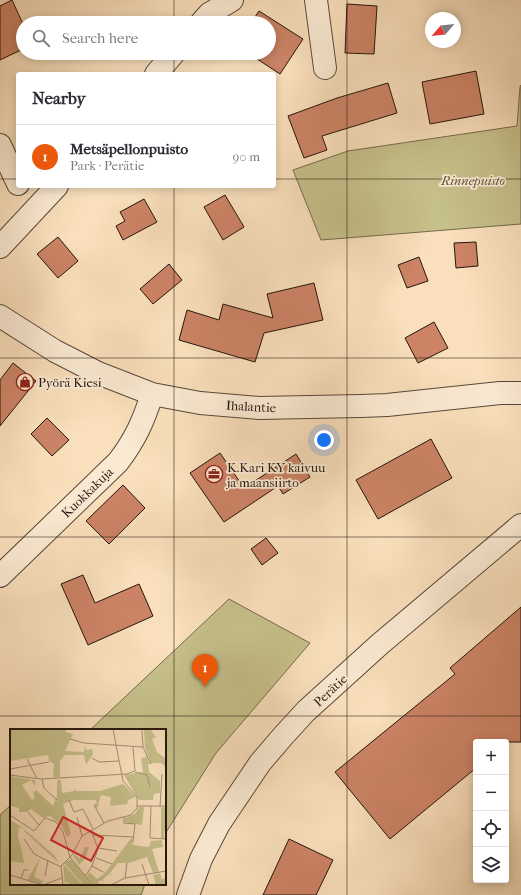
<!DOCTYPE html>
<meta charset="utf-8">
<style>
:root{--surface:#fff;--page:#f7f7f7;--text:#2b2b33;--muted:#7c7c81;--line:#e1e1e2;--accent:#ea580c}
body{margin:0;font-family:"IM FELL French Canon",serif;background:var(--page);color:var(--text)}
.controls{position:absolute;right:12px;bottom:12px;display:grid;overflow:hidden;border-radius:4px;box-shadow:0 2px 10px #0003}
.controls button{width:36px;height:36px;display:grid;place-items:center;padding:0;border:0;border-bottom:1px solid var(--line);background:var(--surface);color:var(--text);font:20px sans-serif}
.compass{position:absolute;left:425px;top:12px;width:36px;height:36px;border-radius:50%;background:var(--surface);box-shadow:0 2px 10px #0003;rotate:242deg}
.you{position:absolute;left:324px;top:440px;width:14px;height:14px;margin:-10px;border:3px solid #fff;border-radius:50%;background:#1a73e8;box-shadow:0 0 0 6px #1a73e833}
.badge{display:grid;place-items:center;width:26px;height:26px;border-radius:50%;background:var(--accent);color:#fff;font-size:13px;font-weight:700}
.pin{position:absolute;translate:-50% -33px;filter:drop-shadow(0 1px 2px #0008)}
.pin::after{content:'';position:absolute;top:21px;width:14px;height:12px;background:inherit;clip-path:polygon(0 0,100% 0,50% 100%)}
.list{margin:0;padding:0;list-style:none}
h2{display:flex;justify-content:space-between;align-items:center;height:52px;margin:0;padding:0 16px;font-size:17px}
h2 small{font-size:13px;font-weight:400;color:var(--muted)}
.list li{display:grid;grid-template-columns:26px 1fr auto;gap:12px;align-items:center;box-sizing:border-box;height:64px;padding:0 16px;border-top:1px solid var(--line)}
.list b{display:block;font-size:15px;white-space:nowrap}
.list p{margin:0;font-size:13px;white-space:nowrap;color:var(--muted)}
.list em{font-size:13px;font-style:normal;color:var(--muted)}
.icon{flex:none;width:22px;height:22px;fill:none;stroke:currentColor;stroke-width:2;stroke-linecap:round;stroke-linejoin:round}
.map{position:relative;flex:none;width:521px;height:895px;overflow:hidden}
.search{position:absolute;background:var(--surface);box-shadow:0 2px 10px #0003;left:16px;top:16px;width:260px;height:44px;display:flex;align-items:center;gap:10px;box-sizing:border-box;padding:0 14px;border-radius:22px;color:var(--muted);font-size:15px}
.panel{position:absolute;background:var(--surface);box-shadow:0 2px 10px #0003;left:16px;top:72px;width:260px;height:116px;border-radius:4px}
.map>svg:first-child{display:block}
.green{fill:#c6c08b;stroke:#746a4c}
.building{fill:#cc8366;stroke:#23150d}
.lines{fill:none;stroke-linecap:round;stroke-linejoin:round}
.minor-casing{stroke:#584838;stroke-width:24}
.minor{stroke:#fbead3;stroke-width:22}
.grid{fill:none;stroke:#23150d;stroke-width:1;stroke-opacity:0.55}
.labels{text-anchor:middle;stroke-width:3.5;stroke-linejoin:round;paint-order:stroke}
.park-label{font-size:13px;font-style:italic;fill:#5c5139;stroke:#fbead3}
.poi-label{font-size:13px;fill:#23150d;stroke:#fbead3;text-anchor:start}
.street-label{font-size:13px;fill:#23150d;stroke:#fbead3}
.inset-road{fill:none;stroke:#a38e75;stroke-width:1}
.view{fill:#d62828;fill-opacity:0.15;stroke:#d62828;stroke-width:2}
.inset-edge{fill:none;stroke:#23150d;stroke-width:2}
</style>
<div class="map">
<svg width="521" height="895" viewBox="0 0 521 895">
<rect width="100%" height="100%" fill="#f9dfbb"/>
<filter id="stains"><feTurbulence type="fractalNoise" baseFrequency=".005" numOctaves="4"/><feColorMatrix values="0 0 0 0 .2 0 0 0 0 .09 0 0 0 0 .02 0 0 0 .5 -.17"/></filter>
<radialGradient id="worn" r=".72"><stop offset=".6" stop-color="#630" stop-opacity="0"/><stop offset="1" stop-color="#630" stop-opacity=".3"/></radialGradient>
<path class="green" d="M521,85V224L321,240L293,170L348,151L517,126L520,87Z
M229,599L310,643L216,753L165,834V730H90Z
M11,805V884H145L141,895H0V815Z"/>
<path class="building" d="M12,0L23,24V49L0,60V6Z
M347,4L377,6L374,54L345,53Z
M259,11L303,39L280,74L248,53H269V23H251Z
M476,71L484,114L430,124L422,82Z
M388,83L397,113L322,136L327,150L304,158L288,116L337,98Z
M225,195L244,227L223,240L204,207Z
M144,199L157,222L123,240L116,226L125,221L120,212Z
M58,237L78,261L58,278L37,254Z
M476,242L478,266L456,268L454,243Z
M419,257L428,281L407,288L398,265Z
M169,264L182,280L153,304L140,289Z
M314,283L323,320L264,333L255,362L179,340L187,310L219,320L223,304L273,318L267,294Z
M434,322L448,348L418,363L405,338Z
M13,363L36,381L0,426V380Z
M47,418L69,440L52,456L31,434Z
M431,439L452,478L378,519L356,480Z
M220,453L244,488L296,454L310,477L283,494L278,486L224,522L190,473Z
M123,485L145,508L109,544L86,521Z
M266,538L278,553L262,565L251,549Z
M83,575L95,603L139,584L153,616L88,645L61,584Z
M521,607V742H476V768L390,839L335,772L455,674L450,668Z
M289,839L333,860L316,895H263Z"/>
<g class="lines">
<defs>
<path id="minor" d="M316,0L325,68
M201,23L209,14L232,0
M156,74L174,53
M0,145L18,184
M0,247L57,186
M0,316L55,351L98,373L152,394L200,403L259,408L361,406L387,405L500,393H521
M0,576L118,462C135,440 144,420 152,394
M188,895L201,859L219,824L260,763L284,735L306,711L380,644L521,525"/>
</defs>
<use href="#minor" class="minor-casing"/>
<use href="#minor" class="minor"/>
</g>
<path class="grid" d="M174,0V23M347,0V895M174,53V74M0,179H18M274,179H521M174,186V895M0,358H521M0,537H521M0,716H521"/>
<defs>
<symbol id="shop-ring" viewBox="-11 -11 22 22"><circle r="9.5" fill="#fbead3" stroke="#8f2418" stroke-width="1.5"/><path d="M-5-2.5h2.3a2.7 3.5 0 0 1 5.4 0H5L5.5 6h-11ZM-1.5-2.5h3a1.5 2.3 0 0 0-3 0Z" fill="#8f2418"/></symbol>
<symbol id="office-ring" viewBox="-11 -11 22 22"><circle r="9.5" fill="#fbead3" stroke="#8f2418" stroke-width="1.5"/><path d="M-6-3h4V-5.5h4V-3h4V5H-6ZM-1-4.5V-3h2v-1.5ZM-6 0V1H6V0Z" fill="#8f2418"/></symbol>
</defs>
<g fill-rule="evenodd">
<use href="#shop-ring" x="15" y="372" width="20" height="20"/>
<use href="#office-ring" x="204" y="464" width="20" height="20"/>
</g>
<g class="labels">
<g class="park-label">
<text x="473" y="185">Rinnepuisto</text>
</g>
<g class="poi-label">
<text x="38" y="387">Pyörä Kiesi</text>
<text x="227" y="472">K.Kari KY kaivuu<tspan x="227" dy="15">ja maansiirto</tspan></text>
</g>
<g class="street-label">
<text transform="translate(251 406) rotate(3)" y="5">Ihalantie</text>
<text transform="translate(87 492) rotate(-44)" y="5">Kuokkakuja</text>
<text transform="translate(330 690) rotate(-43)" y="5">Perätie</text>
</g>
</g>
<g transform="translate(10 729)">
<rect width="156" height="156" fill="#f9dfbb"/>
<path d="M0,0H56V3L63,5L55,22L74,23L75,15L76,21L82,20L83,25L76,36L74,26H55L50,32V48H43L44,35L39,32L38,26L0,32ZM140,0L146,8L142,10L147,23L156,30V38L151,34H141L135,19L134,1ZM135,24L140,35H138L139,43L150,52V64L144,65L143,71H129L114,46L133,43L131,29L136,28ZM0,47L25,51V57L21,51L12,56L22,71L25,69L23,64L26,61L43,77L47,67V51H51L52,64L64,62L65,59L66,62H90L113,55L126,68L118,71L117,75L100,77L101,68L91,66L87,80L84,75L87,74L86,71H63L53,75L61,105L57,108L52,97L40,87L33,89L21,80L17,83H9V79L1,77ZM129,78H134L132,96L114,93L115,89L125,85ZM151,78H155L156,87L154,110H151ZM0,91L15,100L9,98L8,107L13,128L17,129L13,128L14,134L0,132ZM15,101L44,126L50,135L14,102ZM122,108L123,116L139,118L141,112L152,111L153,118L142,120L149,143L143,144L137,128L119,134H108L100,144L102,146L99,145L93,150L94,153L92,151L88,153L90,156H84L77,147L79,143L87,150L94,145L93,142L95,144ZM75,118H79L75,129L77,132L75,130L69,136L63,127L64,125L70,129ZM30,129L24,148L33,152L35,148L32,155L17,151ZM61,130L83,156H74L54,134ZM53,135L73,156H60L56,152L55,156ZM150,144L152,150L156,149V156H146L143,146Z" fill="#c6c08b"/>
<path class="inset-road" d="M121,0H134M132,1L133,18L141,35M60,10L74,14L133,18M82,29L89,33L109,32M17,30L27,50M0,40L39,33M125,43L137,46L140,58M0,46L31,50L117,45L125,42L123,18M32,50L34,59L47,71M59,71L64,83L73,80L83,100M84,76L94,94M127,77H156M141,77L140,109L156,110M150,78L152,45M18,83L29,96M0,86L24,102L35,89L46,93L53,103L60,128L83,156M67,88L72,107M114,88V94L125,95L123,113M83,106L124,108M14,110L24,125L51,138M88,119L107,122M86,129L102,135M132,135L139,156M82,137L93,143M0,146L33,156L52,149M76,146L82,137L88,120L81,101M35,147L38,131M11,149L14,141H18M115,149L117,134M53,156L51,137L62,126L72,107L98,92L121,86L127,79V68L113,52L103,0M101,156L115,149L156,142"/>
<path class="view" d="M53,88L93,109L81,132L41,111Z"/>
<rect width="156" height="156" class="inset-edge"/>
</g>
<rect width="100%" height="100%" filter="url(#stains)"/>
<rect width="100%" height="100%" fill="url(#worn)"/>
</svg>
<div class="controls">
<button>+</button>
<button>−</button>
<button><svg class="icon" aria-label="locate" viewBox="0 0 24 24"><circle cx="12" cy="12" r="6"/><path d="M12 2v4M12 18v4M2 12h4M18 12h4"/></svg></button>
<button><svg class="icon" aria-label="layers" viewBox="0 0 24 24"><path d="M12 4l9 5-9 5-9-5zM3 14l9 5 9-5"/></svg></button>
</div>
<svg class="compass" viewBox="-18 -18 36 36"><path d="M0-13l5 13h-10z" fill="#e53935"/><path d="M0 13l5-13h-10z" fill="#7c7c81"/></svg>
<div class="you"></div>
<div class="pin badge" style="left:205px;top:687px">1</div>
<div class="search"><svg class="icon" aria-label="search" viewBox="0 0 24 24"><circle cx="10" cy="10" r="6"/><path d="M15 15l6 6"/></svg>Search here</div>
<section class="panel">
<h2>Nearby<small></small></h2>
<ul class="list">
<li><span class="badge">1</span><div><b>Metsäpellonpuisto</b><p>Park · Perätie</p></div><em>90 m</em></li>
</ul>
</section>
</div>
